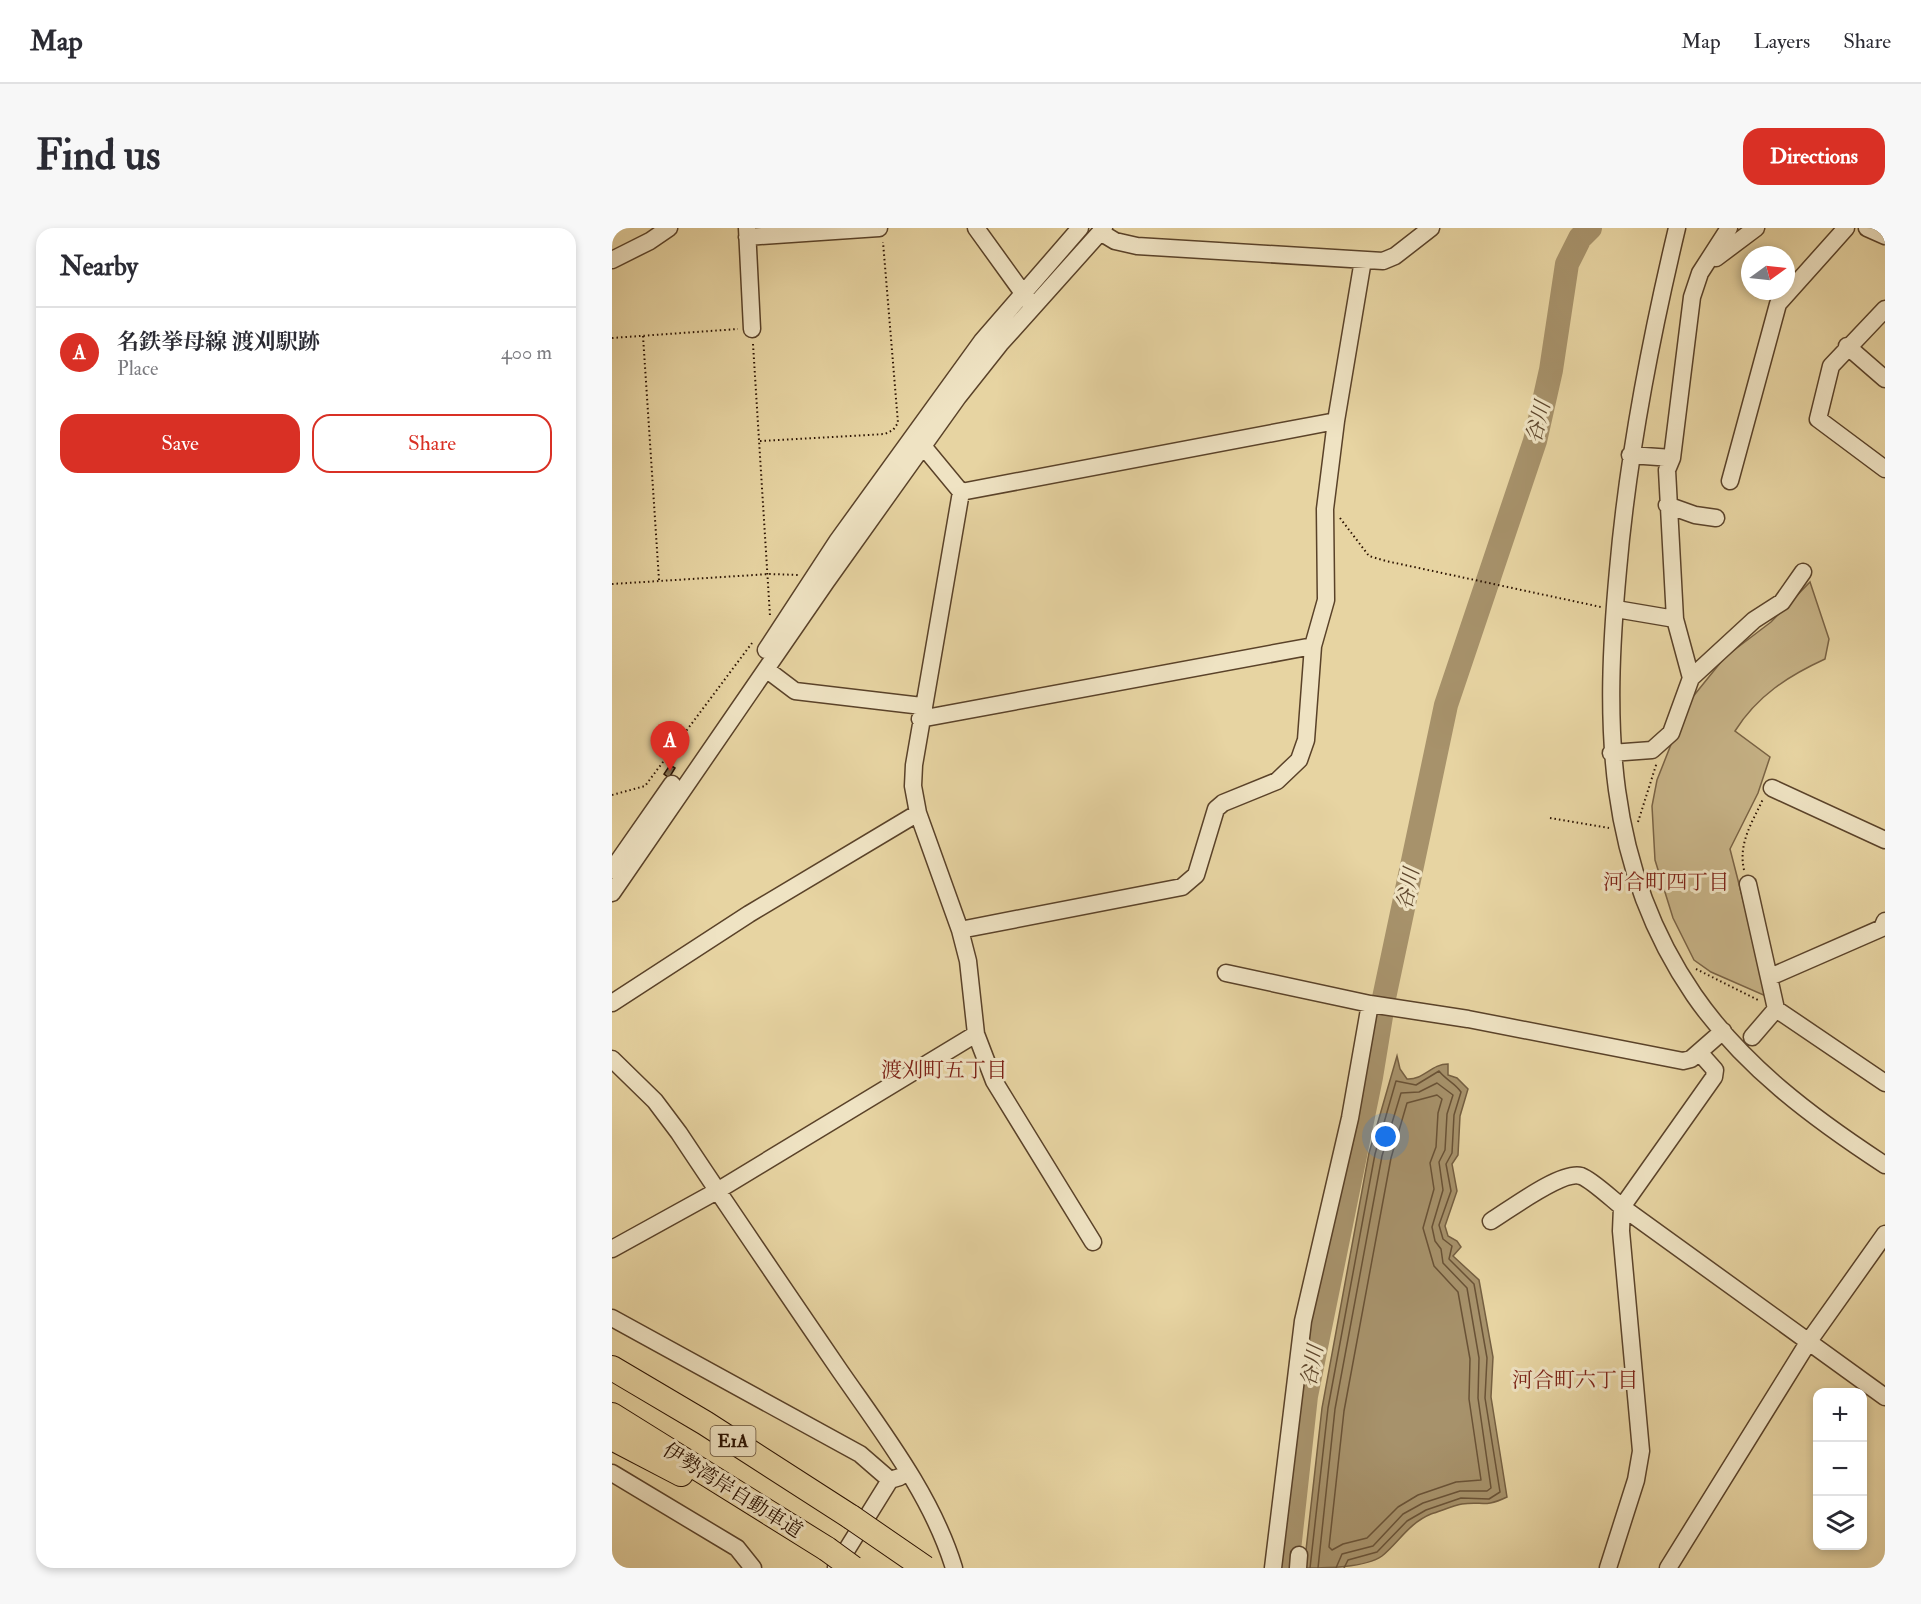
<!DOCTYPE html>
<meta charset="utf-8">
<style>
:root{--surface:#fff;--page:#f7f7f7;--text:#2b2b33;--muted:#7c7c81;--line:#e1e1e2;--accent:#d93025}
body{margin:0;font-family:"IM FELL Double Pica","Noto Serif JP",serif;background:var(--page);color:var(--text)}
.controls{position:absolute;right:18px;bottom:18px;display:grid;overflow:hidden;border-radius:12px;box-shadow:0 3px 9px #0003}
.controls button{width:54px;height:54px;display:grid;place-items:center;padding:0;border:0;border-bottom:2px solid var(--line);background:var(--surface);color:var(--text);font:30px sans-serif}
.compass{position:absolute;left:1129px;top:18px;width:54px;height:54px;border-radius:50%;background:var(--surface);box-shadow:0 3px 9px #0003;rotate:75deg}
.you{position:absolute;left:774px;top:909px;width:21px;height:21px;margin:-15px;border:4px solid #fff;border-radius:50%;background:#1a73e8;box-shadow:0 0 0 9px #1a73e833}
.badge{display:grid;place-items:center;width:39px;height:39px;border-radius:50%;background:var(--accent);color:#fff;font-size:20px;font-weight:700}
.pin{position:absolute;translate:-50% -50px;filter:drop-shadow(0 2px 3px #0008)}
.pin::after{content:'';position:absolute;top:32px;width:21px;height:18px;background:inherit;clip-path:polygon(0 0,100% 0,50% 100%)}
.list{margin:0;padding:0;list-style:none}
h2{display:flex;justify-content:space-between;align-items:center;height:78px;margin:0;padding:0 24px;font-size:26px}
h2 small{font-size:20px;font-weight:400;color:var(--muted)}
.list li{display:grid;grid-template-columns:39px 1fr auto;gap:18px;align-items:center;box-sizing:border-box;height:90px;padding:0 24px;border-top:2px solid var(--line)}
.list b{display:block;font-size:22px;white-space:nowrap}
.list p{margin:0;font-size:20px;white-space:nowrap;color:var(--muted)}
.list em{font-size:20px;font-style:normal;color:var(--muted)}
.actions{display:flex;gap:12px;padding:18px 24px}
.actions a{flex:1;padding:14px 0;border:2px solid var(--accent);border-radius:18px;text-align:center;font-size:21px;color:var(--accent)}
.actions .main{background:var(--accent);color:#fff}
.icon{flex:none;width:33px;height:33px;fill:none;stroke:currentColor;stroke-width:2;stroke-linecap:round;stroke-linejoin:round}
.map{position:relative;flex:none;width:1273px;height:1340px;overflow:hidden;border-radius:18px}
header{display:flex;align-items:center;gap:36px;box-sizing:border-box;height:84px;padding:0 30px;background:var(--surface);border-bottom:2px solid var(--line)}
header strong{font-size:28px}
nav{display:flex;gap:33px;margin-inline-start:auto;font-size:21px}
.intro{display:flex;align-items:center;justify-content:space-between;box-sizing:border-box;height:144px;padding:0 36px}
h1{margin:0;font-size:42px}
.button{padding:15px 27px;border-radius:18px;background:var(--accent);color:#fff;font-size:21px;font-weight:700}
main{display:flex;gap:36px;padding:0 36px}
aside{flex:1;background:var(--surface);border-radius:18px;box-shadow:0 3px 9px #0003}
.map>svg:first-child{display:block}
.green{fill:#c7b387;stroke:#796244;stroke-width:1.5}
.water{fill:#a7926b;stroke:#755f41;stroke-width:1.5}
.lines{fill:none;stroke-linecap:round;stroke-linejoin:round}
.shore{stroke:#695236;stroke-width:1.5}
.river{stroke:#a7926b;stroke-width:24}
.building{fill:#8d7755;stroke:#2b1201;stroke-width:1.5}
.minor-casing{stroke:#5a4229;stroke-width:19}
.highway-casing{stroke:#2b1201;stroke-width:26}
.path{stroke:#2b1201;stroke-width:2;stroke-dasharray:1.5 3;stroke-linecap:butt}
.minor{stroke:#efe3c3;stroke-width:16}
.highway{stroke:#e7d4a2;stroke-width:24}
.highway-bridge-casing{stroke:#2b1201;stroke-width:26;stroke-linecap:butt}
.highway-bridge{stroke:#e7d4a2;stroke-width:24}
.labels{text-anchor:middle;stroke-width:6;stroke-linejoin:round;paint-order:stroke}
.shield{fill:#efe3c3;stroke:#66513b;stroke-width:1.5}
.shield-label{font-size:18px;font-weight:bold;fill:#2b1201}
.street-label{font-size:20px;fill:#2b1201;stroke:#efe3c3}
.water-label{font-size:21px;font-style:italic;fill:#5d452b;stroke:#efe3c3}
.neighbourhood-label{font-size:21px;fill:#7a1f14;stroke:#efe3c3}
</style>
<header>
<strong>Map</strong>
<nav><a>Map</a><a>Layers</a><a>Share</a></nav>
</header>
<div class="intro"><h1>Find us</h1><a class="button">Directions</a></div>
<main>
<aside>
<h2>Nearby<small></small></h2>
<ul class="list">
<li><span class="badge">A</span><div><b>名鉄挙母線 渡刈駅跡</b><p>Place</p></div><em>400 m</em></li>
</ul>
<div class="actions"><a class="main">Save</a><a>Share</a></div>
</aside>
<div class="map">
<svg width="1273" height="1340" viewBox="0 0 1273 1340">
<rect width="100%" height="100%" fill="#e7d4a2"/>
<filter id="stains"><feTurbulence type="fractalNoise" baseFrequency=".00333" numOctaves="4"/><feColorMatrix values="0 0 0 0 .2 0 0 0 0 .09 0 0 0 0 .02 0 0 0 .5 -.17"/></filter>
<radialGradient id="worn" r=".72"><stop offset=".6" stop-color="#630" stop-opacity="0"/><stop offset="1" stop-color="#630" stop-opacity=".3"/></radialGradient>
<path class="green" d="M1198,354L1217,411L1213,431C1176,448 1145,468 1123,503L1158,529L1146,565L1118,621L1156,769L1099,744L1082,732L1061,690L1043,632L1040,578L1045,552L1075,476L1113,429L1159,394Z"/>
<path class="water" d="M785,828L788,841L795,851C812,852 819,836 836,836V847L845,850L856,861L848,888L846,927L840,936L845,963L833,998L836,1008L845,1013L849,1019L841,1028L867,1052L881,1129L879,1169L895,1269C872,1280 871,1273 850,1276C840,1278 829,1283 819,1286C797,1295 787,1314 770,1328C753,1340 713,1340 692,1340L710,1180L757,925Z"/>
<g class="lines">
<path class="shore" d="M825,867L830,871L826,885L824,919L818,935L822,961L811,1000L822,1038L846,1064L858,1131L857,1171L869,1252L844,1254L806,1267L786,1279L755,1310L731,1316L720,1322L717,1319L732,1183L779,930L795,875Z
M698,1340L716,1180L763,926L784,853L804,857L827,843C834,852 843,855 849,864L842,887L840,925L834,936L839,963L827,997L831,1011L840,1018L837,1031L862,1056L875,1130L873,1170L888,1264L877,1271L849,1270L814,1282L795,1293L765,1324L736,1332L732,1340
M706,1340L723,1181L770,928L789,865L807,864L825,855L841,867L835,886L833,922L827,934L831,962L820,999L823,1013L829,1021L831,1035L855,1060L867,1130L866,1170L879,1260L875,1263H848L811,1275L791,1286L761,1318L730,1326L724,1340"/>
<path class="river" d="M675,1340L694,1168L759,849L772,770L834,477L923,213L939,142L955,36L968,10L978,0"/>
</g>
<path class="building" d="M58,537L63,540L57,550L52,546Z"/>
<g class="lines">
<defs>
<path id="minor" d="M135,0L140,101
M364,0L416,72
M1065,0C1038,113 1016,226 1006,342C992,493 992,636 1082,767C1131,838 1201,890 1273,937
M1255,0L1273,8
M488,4L503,13L525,18L771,33L783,28L819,0
M135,9L267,0
M1104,30L1144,0
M0,32L38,13L57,0
M1273,81L1219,138L1206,191L1273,241
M1235,118L1273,151
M311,218L349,264
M1018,227L1060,230
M1118,253L1166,76L1234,0
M349,264L302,537L301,558L306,585L348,702L356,733L364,806L382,853L481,1014
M349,264L724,193
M1055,277L1083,287L1104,290
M1010,382L1063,391
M154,422L226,312L370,113L468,0
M154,441L183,463L310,478
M1079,450L1142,392L1170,374L1191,344
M308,491L701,418
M999,525L1040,522L1059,505L1079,450L1063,391L1055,242L1060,230L1080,69L1088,45L1117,0
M1160,560L1273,612
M0,642L60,556
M1136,656L1164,781L1140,809
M0,665L214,354L346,169L388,116L492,0
M348,702L570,659L584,647L604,581L611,575L665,553L687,532L694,512L701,418L714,372L713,281L724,193L751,32
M614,745L758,776L856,791L1071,833L1079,831L1111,803
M1158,749L1270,700L1273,693
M0,775L137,686L306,585
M1164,781L1273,855
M1087,824L1103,842L1102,849L1010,979L1273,1169
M0,831L43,873L67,905C120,985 174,1064 228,1143C271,1205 320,1268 342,1340
M879,993C897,982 950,942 969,948C980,952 1001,972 1010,979L1009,1003L1029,1223L1024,1252L996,1340
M0,1021L105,963L364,806
M0,1090L248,1226L278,1252
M0,1245L125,1320L141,1340
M224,1339L278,1252L288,1249
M661,1340L691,1093L738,890L758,776
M686,1340L687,1327
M1056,1340L1197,1113L1273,1006"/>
<path id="highway" d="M0,1140L93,1195L239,1289
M0,1187L215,1321
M0,1210L69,1246"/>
</defs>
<use href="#minor" class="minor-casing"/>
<use href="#highway" class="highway-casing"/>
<path class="path" d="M31,108L47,352
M0,110L126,101
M141,116L158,388
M148,213L273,206L281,202L286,195L271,14
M728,290L757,328L774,333L989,379
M0,356L158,346L186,347
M0,567L33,558L140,415
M938,590L997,600
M1026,594L1045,534
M1132,642C1126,615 1140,595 1151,571
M1084,741L1146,772"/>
<use href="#minor" class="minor"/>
<use href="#highway" class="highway"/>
<defs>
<path id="highway-bridge" d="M239,1289L313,1340
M215,1321L241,1340"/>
</defs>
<use href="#highway-bridge" class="highway-bridge-casing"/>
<use href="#highway-bridge" class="highway-bridge"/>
</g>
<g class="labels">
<rect class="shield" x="98.5" y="1198" width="45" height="30" rx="4.5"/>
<g class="shield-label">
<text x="121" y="1219">E1A</text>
</g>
<g class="street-label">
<text transform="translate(121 1262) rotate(32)" y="7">伊勢湾岸自動車道</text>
</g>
<g class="water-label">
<text transform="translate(926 194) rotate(-76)" y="7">谷川</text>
<text transform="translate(796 661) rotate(-79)" y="7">谷川</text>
<text transform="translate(700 1138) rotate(-79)" y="7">谷川</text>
</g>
<g class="neighbourhood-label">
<text x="1054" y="661">河合町四丁目</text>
<text x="332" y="849">渡刈町五丁目</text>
<text x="963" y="1159">河合町六丁目</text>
</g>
</g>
<rect width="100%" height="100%" filter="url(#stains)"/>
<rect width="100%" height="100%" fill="url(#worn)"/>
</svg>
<div class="controls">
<button>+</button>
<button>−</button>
<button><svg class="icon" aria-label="layers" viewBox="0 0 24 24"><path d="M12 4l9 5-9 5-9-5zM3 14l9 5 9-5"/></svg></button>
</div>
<svg class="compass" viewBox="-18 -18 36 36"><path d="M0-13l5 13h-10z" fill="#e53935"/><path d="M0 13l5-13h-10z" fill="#7c7c81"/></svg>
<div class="you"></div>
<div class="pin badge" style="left:58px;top:543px">A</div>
</div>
</main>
